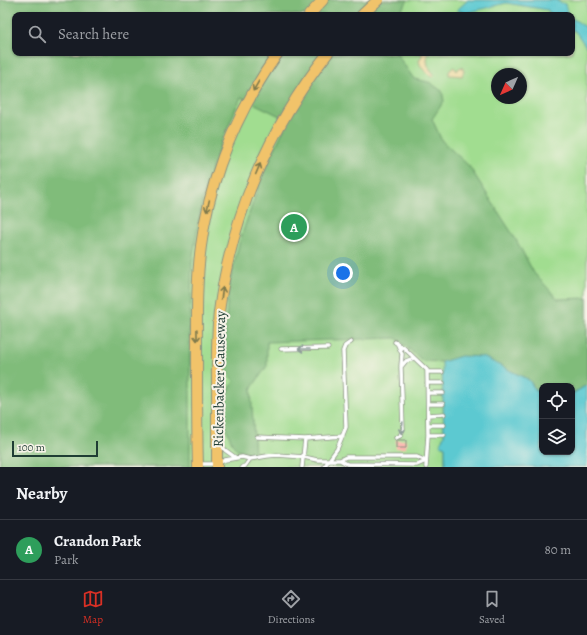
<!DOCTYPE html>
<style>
:root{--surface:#171b24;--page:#20242c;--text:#f1f3f6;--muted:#9ea1a6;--line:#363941;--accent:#d93025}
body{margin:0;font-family:Alegreya,serif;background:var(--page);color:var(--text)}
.controls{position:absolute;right:12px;bottom:12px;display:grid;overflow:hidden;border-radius:8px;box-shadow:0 1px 3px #0004}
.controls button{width:36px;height:36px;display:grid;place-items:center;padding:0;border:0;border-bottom:1px solid var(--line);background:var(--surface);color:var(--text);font:20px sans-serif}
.compass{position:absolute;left:491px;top:68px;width:36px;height:36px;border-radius:50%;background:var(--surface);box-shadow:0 1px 3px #0004;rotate:225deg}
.scale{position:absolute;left:12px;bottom:10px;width:86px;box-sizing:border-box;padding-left:4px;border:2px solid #1f3d34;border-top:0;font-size:11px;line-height:14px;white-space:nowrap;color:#1f3d34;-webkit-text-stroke:3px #f7f3e8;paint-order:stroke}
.you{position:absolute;left:343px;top:273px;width:14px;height:14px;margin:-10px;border:3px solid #fff;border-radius:50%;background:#1a73e8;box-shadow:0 0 0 6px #1a73e833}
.badge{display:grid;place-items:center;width:26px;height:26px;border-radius:50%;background:var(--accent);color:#fff;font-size:13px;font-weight:700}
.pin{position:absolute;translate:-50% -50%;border:2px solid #fff;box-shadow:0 1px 4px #0006}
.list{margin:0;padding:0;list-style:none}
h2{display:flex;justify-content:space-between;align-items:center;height:52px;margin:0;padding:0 16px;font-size:17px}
h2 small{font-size:13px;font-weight:400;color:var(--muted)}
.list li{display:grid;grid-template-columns:26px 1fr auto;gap:12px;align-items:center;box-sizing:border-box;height:60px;padding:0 16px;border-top:1px solid var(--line)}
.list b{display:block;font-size:15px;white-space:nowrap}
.list p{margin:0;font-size:13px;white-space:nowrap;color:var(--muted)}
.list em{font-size:13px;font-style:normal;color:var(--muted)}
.icon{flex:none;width:22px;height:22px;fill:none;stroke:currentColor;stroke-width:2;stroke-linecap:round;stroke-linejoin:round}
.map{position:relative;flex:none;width:587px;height:467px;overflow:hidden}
.search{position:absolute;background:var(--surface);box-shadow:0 1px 3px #0004;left:12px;right:12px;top:12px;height:44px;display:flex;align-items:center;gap:10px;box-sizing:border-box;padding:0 14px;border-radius:8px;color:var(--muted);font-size:15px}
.sheet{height:112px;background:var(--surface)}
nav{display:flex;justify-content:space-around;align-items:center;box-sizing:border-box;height:56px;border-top:1px solid var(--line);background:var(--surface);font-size:11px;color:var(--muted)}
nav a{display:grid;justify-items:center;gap:2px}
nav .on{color:var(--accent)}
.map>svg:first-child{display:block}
.green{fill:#a1dd90;stroke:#608d62;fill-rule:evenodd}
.forest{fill:#80bc7a;stroke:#507c57}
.sand{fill:#eeda9e;stroke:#868c69}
.water{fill:#5cc9d1;stroke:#3e8382}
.building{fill:#ffa5a2}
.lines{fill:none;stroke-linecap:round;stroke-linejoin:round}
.service-casing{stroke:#8a9282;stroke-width:5}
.primary-casing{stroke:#8a9282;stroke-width:12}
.service{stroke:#fff;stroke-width:3.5}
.primary{stroke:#f1c36a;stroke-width:10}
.oneway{stroke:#7d794c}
.oneway2{stroke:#8f9e9a}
.labels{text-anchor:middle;stroke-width:4;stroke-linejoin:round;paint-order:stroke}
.street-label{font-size:14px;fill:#1f3d34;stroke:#f7f3e8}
</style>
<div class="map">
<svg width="587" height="467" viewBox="0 0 587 467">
<rect width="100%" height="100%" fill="#f7f3e8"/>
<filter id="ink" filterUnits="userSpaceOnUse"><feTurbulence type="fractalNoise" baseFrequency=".025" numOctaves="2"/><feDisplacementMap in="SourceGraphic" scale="8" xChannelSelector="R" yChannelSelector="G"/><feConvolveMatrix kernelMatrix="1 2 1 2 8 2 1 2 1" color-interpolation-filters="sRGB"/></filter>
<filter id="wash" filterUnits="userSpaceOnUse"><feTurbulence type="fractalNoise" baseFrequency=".012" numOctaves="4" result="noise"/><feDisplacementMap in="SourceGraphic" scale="16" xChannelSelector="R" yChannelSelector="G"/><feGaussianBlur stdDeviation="0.9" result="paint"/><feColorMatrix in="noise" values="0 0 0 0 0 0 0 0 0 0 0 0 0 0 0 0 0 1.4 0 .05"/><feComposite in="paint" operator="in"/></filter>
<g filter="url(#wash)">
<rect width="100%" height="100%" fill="#f5e7d1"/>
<path class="green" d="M0,0H587V385L542,386L537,392L529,380L483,357L444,435L441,445L445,447V467H0ZM15,15H572V53H15ZM497,74H521V98H497Z"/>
<path class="forest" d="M0,0H408L398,15H15V53H396L414,79L429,82L442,91L444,101L432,119L442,141L469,166L515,238L534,273L558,299L587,298V385L572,394V386H542V394L537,392L529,380L483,357L442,362L423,361L396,338L267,342V366L251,389L255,455C249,454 242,453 237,450C230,444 220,412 223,403C226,396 230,388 234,381L223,367L228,289L240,240L262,176L288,120L241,97L221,143L203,196L192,262L190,332V467H0Z"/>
<path class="sand" d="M421,53H428C426,62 427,67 434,74V76L431,77C426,71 420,69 419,60L422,56Z
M454,67L457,71L459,68L462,67L464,71L462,76L449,75V71Z"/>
<path class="water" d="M468,0H557V1L565,4L568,15H550L548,10L506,3L466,13L457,10Z
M572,18L587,28V48L575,31L572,30Z
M461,356L483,357L529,380L536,391L542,393V452H572V394L587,385V467H445V447L440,445L444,435L442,362Z"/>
<g id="blocks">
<path class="building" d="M396,440H406V448H396Z"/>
</g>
</g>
<g filter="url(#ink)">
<use href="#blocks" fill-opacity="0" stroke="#8a9282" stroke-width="1"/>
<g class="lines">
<defs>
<path id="service" d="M395,342L404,348L427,370L428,435L426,467
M398,345L402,354L401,366
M281,349L328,348
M427,372H442
M427,383H443
M428,393H443
M428,404H443
M428,415L444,414
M428,425H444
M428,435H444
M257,437L305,439L343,436
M396,438L400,436L403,429L401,367L406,361L414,358
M220,443L225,450L236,458
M340,460L346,457H417L426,461
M199,464H217L225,460L242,457L250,459L267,456L277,455L304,457L317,460H340L347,464L417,465L426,461
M242,467L245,466L250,459
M302,467L305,439
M324,467L337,449L346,427L343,351L345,346L351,342"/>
<path id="primary" d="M309,15L323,0
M362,15L378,0
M198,467C197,431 197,394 197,358C197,320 196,283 201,246C210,176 238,110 278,53
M217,467C217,443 217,418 217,394C217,367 216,340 219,312C231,217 269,128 328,53"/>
</defs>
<use href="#service" class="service-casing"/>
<use href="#primary" class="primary-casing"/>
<use href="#service" class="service"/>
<use href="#primary" class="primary"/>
</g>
<defs><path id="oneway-shaft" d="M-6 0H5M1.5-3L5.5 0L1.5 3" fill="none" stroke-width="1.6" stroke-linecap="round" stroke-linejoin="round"/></defs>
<g class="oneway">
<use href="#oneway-shaft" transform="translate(256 86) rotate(120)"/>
<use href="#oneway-shaft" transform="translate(258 169) rotate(-67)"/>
<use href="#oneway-shaft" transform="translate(208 206) rotate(103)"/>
<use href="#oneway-shaft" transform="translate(222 293) rotate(-82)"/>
<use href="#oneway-shaft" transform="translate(197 335) rotate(89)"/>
</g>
<g class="oneway2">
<use href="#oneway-shaft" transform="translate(304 349) rotate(180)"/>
<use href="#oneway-shaft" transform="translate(402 428) rotate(98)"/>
</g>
</g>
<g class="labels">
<g class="street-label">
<text transform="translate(219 379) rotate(-89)" y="5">Rickenbacker Causeway</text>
</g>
</g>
</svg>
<div class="controls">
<button><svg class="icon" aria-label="locate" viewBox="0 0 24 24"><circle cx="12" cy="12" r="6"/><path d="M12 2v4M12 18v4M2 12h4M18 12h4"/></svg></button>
<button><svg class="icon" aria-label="layers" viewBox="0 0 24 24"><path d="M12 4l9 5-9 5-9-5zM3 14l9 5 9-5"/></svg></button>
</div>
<svg class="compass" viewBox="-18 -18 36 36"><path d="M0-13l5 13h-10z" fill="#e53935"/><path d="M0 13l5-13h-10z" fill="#9ea1a6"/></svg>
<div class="scale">100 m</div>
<div class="you"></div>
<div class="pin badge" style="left:294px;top:227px;background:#2e9e5b">A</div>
<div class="search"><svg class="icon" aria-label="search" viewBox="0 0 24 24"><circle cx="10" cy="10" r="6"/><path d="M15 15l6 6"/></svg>Search here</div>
</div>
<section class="sheet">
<h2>Nearby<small></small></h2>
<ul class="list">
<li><span class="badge" style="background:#2e9e5b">A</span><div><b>Crandon Park</b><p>Park</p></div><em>80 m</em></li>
</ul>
</section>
<nav>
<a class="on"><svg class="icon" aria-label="map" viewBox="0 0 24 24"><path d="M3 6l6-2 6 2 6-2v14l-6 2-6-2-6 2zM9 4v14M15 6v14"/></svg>Map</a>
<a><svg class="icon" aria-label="directions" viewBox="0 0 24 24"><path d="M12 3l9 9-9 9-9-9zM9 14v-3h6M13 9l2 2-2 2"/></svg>Directions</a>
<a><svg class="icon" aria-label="saved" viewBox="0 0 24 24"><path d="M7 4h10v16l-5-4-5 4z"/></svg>Saved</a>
</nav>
